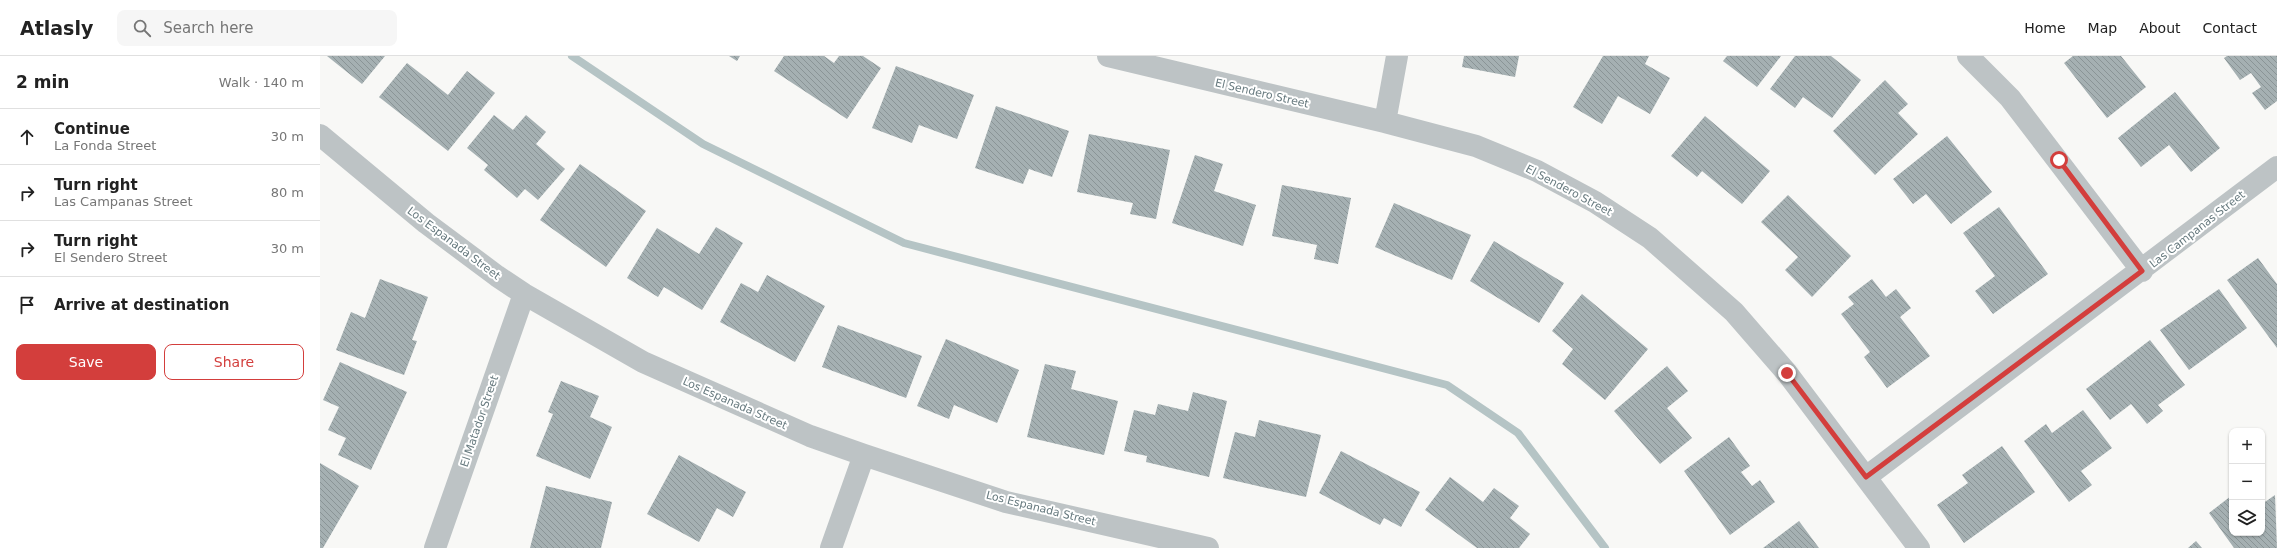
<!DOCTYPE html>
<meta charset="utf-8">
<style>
:root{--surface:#fff;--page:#f6f6f6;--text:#222;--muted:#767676;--line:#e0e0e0;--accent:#d33e3c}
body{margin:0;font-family:"DejaVu Sans",sans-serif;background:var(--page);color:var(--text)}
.controls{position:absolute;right:12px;bottom:12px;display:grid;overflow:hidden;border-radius:8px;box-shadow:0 1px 3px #0004}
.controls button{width:36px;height:36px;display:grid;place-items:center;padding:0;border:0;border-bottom:1px solid var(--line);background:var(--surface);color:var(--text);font:20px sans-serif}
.stop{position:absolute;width:12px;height:12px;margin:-9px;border:3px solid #d33e3c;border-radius:50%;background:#fff}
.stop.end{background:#d33e3c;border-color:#fff;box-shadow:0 1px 4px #0008}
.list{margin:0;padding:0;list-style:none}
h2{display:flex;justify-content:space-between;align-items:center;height:52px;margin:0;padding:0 16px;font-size:17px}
h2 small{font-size:13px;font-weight:400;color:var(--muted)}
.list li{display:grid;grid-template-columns:26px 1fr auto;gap:12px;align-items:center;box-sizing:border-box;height:56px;padding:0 16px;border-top:1px solid var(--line)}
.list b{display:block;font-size:15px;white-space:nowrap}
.list p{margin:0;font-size:13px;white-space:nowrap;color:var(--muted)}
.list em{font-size:13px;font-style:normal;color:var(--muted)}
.actions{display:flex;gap:8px;padding:12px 16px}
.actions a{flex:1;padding:9px 0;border:1px solid var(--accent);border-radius:8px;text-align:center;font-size:14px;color:var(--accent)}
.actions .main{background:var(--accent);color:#fff}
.icon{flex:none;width:22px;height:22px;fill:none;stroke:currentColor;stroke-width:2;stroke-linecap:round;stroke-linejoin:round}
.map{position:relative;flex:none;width:1957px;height:492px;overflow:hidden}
header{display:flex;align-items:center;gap:24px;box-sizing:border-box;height:56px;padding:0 20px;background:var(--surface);border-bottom:1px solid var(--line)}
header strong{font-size:19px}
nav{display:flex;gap:22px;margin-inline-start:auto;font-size:14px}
.search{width:280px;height:36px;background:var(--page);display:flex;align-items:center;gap:10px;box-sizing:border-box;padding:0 14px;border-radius:8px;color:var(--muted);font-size:15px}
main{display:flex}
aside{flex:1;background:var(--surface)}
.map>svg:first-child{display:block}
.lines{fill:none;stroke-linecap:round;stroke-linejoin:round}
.stream{stroke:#b5c4c5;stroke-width:8}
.building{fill:url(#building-back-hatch)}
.minor{stroke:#bdc3c5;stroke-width:22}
.route{stroke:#d33e3c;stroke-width:5}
.labels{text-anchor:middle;stroke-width:4;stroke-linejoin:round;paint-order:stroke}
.street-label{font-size:11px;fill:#66797e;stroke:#fff}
</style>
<header>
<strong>Atlasly</strong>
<div class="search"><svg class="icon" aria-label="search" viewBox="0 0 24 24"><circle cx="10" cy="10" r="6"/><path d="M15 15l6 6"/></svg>Search here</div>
<nav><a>Home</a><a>Map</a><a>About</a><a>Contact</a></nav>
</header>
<main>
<aside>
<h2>2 min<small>Walk · 140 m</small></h2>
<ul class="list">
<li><svg class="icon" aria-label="ahead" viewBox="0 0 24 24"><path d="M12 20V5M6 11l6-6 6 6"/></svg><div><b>Continue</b><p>La Fonda Street</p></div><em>30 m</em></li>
<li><svg class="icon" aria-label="right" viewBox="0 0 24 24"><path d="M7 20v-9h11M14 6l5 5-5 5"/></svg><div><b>Turn right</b><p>Las Campanas Street</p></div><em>80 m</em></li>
<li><svg class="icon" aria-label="right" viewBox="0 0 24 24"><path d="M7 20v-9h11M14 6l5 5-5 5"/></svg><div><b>Turn right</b><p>El Sendero Street</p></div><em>30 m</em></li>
<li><svg class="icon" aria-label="arrive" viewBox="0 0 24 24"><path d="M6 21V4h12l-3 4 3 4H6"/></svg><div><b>Arrive at destination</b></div></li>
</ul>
<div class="actions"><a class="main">Save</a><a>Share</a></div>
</aside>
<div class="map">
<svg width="1957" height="492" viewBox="0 0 1957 492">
<defs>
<pattern id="building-back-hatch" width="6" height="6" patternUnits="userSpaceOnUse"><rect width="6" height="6" fill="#a5b0b2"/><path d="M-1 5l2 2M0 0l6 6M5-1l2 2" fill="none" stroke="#8a9496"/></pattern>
</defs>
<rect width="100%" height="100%" fill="#f8f8f6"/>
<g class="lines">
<path class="stream" d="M252,0L383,88L584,187L1127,329L1198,377L1285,492"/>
</g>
<path class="building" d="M7,0H65L42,28Z
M409,0H420L417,5Z
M464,0H504L514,7L519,0H543L561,12L527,63L454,15Z
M1144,0H1199L1195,21L1142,11Z
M1283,0H1329L1325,8L1350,22L1330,58L1298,40L1282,68L1253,51Z
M1407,0H1461L1437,31L1403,5Z
M1475,0H1511L1541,24L1512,62L1483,41L1475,52L1450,33Z
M1753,0H1801L1826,31L1787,62L1744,7Z
M1907,0H1957V45L1945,54L1932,37L1941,31L1931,17L1920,24L1904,2Z
M87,7L128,39L147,15L175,37L128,95L59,41Z
M576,10L654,39L637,83L599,69L592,87L552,72Z
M1565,24L1588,48L1578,57L1598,78L1555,119L1513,75Z
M1855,36L1900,92L1871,116L1849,89L1821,111L1798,82Z
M676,50L749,75L732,121L709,113L703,128L655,112Z
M174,59L193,74L206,59L226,76L216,88L245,113L218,144L205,133L197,142L164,114L168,109L147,92Z
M1385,60L1450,115L1422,148L1382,115L1377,121L1351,100Z
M769,78L850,94L836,163L810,158L813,147L757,136Z
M1627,80L1672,136L1631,168L1606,138L1593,148L1573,123Z
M875,99L903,108L894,135L936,149L923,190L852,167Z
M260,108L326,155L286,211L220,164Z
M962,129L1031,142L1018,208L994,203L997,189L952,180Z
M1468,139L1531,200L1492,241L1465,214L1478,201L1441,166Z
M1074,147L1151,179L1132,224L1055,191Z
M1679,151L1728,218L1673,258L1655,235L1675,220L1643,177Z
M396,171L423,187L382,254L344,231L338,241L307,222L337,172L379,198Z
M1174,185L1244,227L1219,267L1150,225Z
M1938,202L1957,228V292L1907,224Z
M447,219L505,250L475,306L400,266L421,227L438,236Z
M60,223L108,241L92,284L97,285L84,319L16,294L31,256L45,262Z
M1552,223L1566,241L1576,233L1591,252L1580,261L1610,300L1567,332L1544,301L1550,296L1521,258L1534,248L1528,241Z
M1899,233L1927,272L1869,314L1840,274Z
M1262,238L1328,293L1285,344L1242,308L1253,293L1232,275Z
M518,269L602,300L586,342L502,311Z
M626,283L699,314L677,367L634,349L629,363L597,350Z
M1830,284L1865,329L1838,349L1843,355L1827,368L1811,348L1790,364L1766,333Z
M20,306L87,336L51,414L18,399L26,382L8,374L19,351L3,344Z
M725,308L756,315L751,333L798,345L784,399L707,381Z
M1347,310L1368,335L1347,352L1372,382L1340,408L1294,355Z
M241,325L279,340L270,361L292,371L270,423L216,400L233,358L228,356Z
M873,336L907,345L889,421L826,406L827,400L804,395L814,354L835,359L838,348L868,355Z
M1763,354L1792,392L1761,415L1772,429L1749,446L1704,385L1726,368L1732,377Z
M939,364L1001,379L986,441L903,422L915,376L935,381Z
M1409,381L1430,410L1421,416L1432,430L1440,424L1455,446L1410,479L1364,415Z
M1682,390L1715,436L1644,487L1617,449L1648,427L1642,419Z
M1021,395L1100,436L1081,471L1064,462L1060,469L999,437Z
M359,399L426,436L413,461L397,452L379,486L327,458Z
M0,407L39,430L3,492H0Z
M1130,421L1163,446L1174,432L1199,450L1190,462L1210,478L1199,492H1157L1105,454Z
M226,430L292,446L281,492H210Z
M1955,439L1957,492H1914L1889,457L1911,440L1912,477H1942V448Z
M1479,465L1499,492H1443Z
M1876,485L1882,492H1868Z"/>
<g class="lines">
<path class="minor" d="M788,0L1065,66L1156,90L1217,115L1275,146L1330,182L1414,256L1467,317L1599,492
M1648,0L1690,42L1822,215
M1065,66L1077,0
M0,79L106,167L177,220L204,238L323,306L490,380L544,399L686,446L888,492
M1546,421L1957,111
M115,492L204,238
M511,492L544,399"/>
</g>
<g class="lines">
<path class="route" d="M1467,317L1546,421L1822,215L1739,104"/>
</g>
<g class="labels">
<g class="street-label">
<text transform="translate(942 37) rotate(13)" y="4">El Sendero Street</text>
<text transform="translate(1249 134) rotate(28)" y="4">El Sendero Street</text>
<text transform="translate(1877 173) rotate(-38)" y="4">Las Campanas Street</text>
<text transform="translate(134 187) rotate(37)" y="4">Los Espanada Street</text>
<text transform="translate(415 347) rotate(24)" y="4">Los Espanada Street</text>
<text transform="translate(159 365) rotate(-71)" y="4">El Matador Street</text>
<text transform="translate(721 452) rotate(14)" y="4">Los Espanada Street</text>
</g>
</g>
</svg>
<div class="controls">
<button>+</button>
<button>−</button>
<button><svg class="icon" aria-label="layers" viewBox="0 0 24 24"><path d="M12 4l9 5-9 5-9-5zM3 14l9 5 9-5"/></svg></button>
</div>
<div class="stop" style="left:1739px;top:104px"></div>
<div class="stop end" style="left:1467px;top:317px"></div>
</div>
</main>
